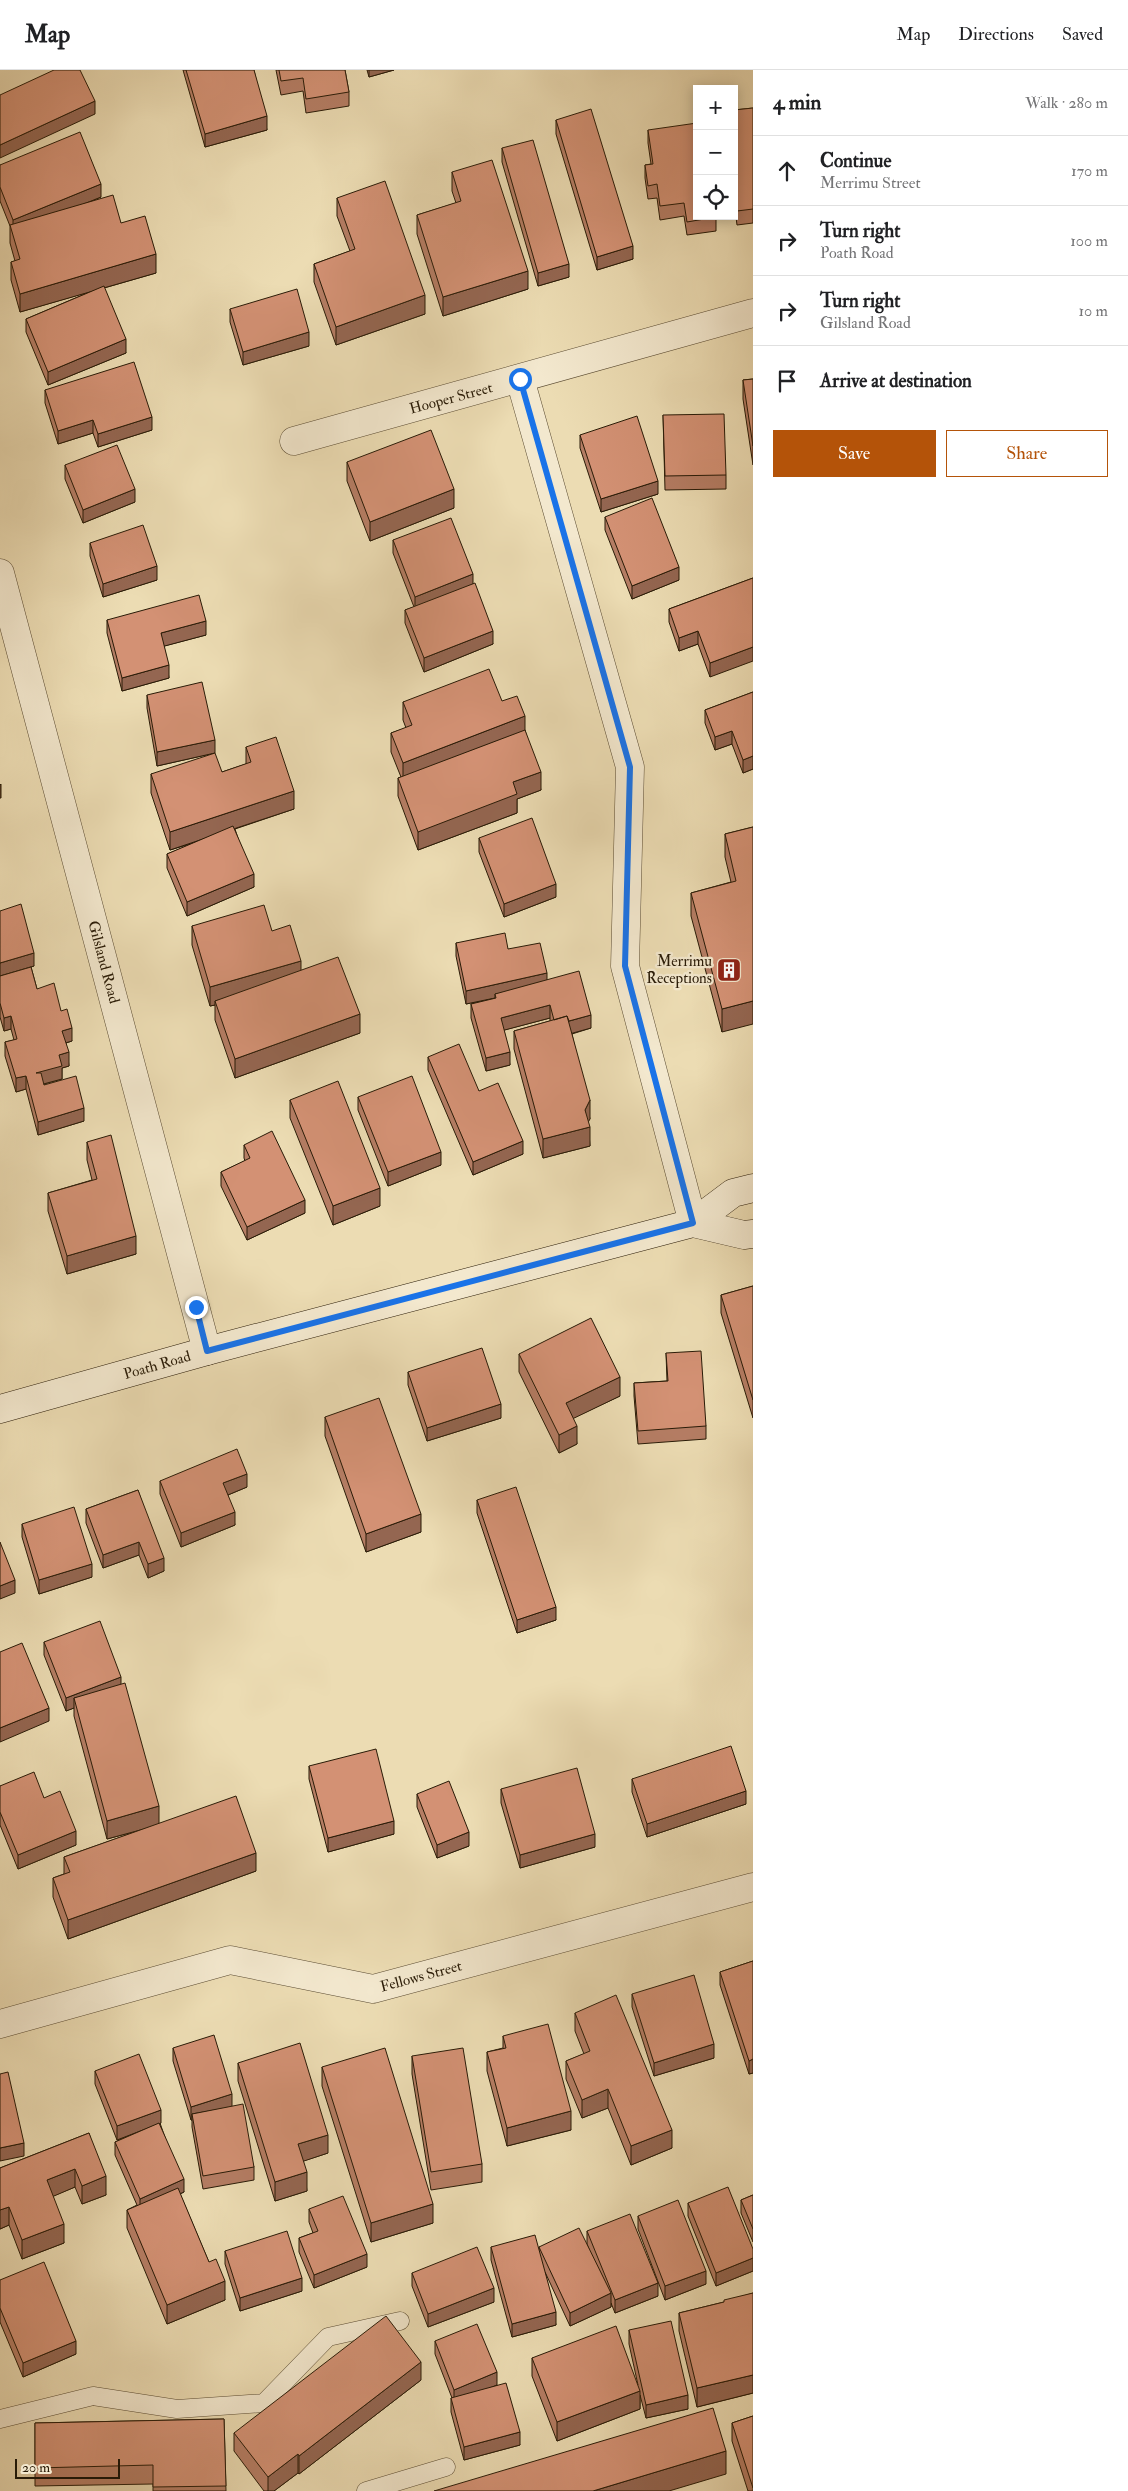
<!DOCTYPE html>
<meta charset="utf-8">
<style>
:root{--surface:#fff;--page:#f2f2f2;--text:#202124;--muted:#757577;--line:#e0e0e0;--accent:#b45309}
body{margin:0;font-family:"IM FELL Double Pica",serif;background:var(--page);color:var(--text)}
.controls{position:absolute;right:15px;top:15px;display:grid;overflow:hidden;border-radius:0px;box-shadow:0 2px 12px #0003}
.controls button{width:45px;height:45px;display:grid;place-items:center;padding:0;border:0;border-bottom:1px solid var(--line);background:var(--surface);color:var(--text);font:25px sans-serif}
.scale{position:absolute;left:15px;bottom:12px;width:105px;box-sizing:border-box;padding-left:5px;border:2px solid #291b07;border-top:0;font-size:14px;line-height:18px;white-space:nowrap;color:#291b07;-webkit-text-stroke:4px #f3e8ce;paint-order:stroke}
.stop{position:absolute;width:15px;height:15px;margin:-11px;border:4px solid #1a73e8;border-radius:50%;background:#fff}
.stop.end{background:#1a73e8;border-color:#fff;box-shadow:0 1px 5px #0008}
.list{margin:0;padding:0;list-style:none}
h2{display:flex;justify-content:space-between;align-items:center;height:65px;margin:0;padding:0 20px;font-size:21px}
h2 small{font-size:16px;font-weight:400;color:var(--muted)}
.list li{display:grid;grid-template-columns:32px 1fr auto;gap:15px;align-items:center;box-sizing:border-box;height:70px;padding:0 20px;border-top:1px solid var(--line)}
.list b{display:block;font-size:19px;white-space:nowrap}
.list p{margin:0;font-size:16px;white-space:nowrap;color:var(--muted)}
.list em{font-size:16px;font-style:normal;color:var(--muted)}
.actions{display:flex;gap:10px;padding:15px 20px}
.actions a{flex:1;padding:11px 0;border:1px solid var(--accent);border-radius:0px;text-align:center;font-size:18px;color:var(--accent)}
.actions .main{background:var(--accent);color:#fff}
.icon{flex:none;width:28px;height:28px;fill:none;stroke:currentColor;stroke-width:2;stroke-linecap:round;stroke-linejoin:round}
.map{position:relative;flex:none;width:753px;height:2421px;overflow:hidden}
header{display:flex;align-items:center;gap:30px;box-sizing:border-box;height:70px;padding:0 25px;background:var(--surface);border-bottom:1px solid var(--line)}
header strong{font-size:24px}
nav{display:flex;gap:28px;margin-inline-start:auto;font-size:18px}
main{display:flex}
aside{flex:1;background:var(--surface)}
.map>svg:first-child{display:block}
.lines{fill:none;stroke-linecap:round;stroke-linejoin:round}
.lane-casing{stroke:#5a4b32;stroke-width:19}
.street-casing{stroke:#5a4b32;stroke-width:29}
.secondary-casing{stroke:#291b07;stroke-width:29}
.lane{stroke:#f3e8ce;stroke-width:18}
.street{stroke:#f3e8ce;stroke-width:28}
.secondary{stroke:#f3e8ce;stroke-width:28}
.wall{fill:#b57d64;stroke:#291b07}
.shaded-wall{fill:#946651;stroke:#291b07}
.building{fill:#d39174;stroke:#291b07}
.route{stroke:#1a73e8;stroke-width:6}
.labels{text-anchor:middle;stroke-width:4.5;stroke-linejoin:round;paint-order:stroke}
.street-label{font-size:15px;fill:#291b07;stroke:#f3e8ce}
.poi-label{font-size:15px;fill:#291b07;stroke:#f3e8ce;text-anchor:end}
</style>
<header>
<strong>Map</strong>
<nav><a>Map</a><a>Directions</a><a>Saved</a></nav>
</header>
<main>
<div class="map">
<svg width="753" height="2421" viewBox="0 0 753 2421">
<rect width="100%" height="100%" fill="#ecdcb3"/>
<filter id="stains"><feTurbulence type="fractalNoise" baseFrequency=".004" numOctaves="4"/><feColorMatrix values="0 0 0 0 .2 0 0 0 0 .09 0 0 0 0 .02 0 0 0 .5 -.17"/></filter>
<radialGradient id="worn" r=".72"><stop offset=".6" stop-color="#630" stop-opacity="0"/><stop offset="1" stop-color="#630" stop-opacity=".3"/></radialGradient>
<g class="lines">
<defs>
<path id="lane" d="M0,2349L93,2326L177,2339L264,2333L328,2267L400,2251
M366,2421L446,2397"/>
<path id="street" d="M520,309L630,697L625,896L693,1153
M294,371L753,243
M0,503L207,1281
M0,1954L230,1890L373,1919L753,1817"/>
<path id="secondary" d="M693,1153L744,1165L753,1164
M0,1339L207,1281L693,1153L733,1123L753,1118"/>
</defs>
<use href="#lane" class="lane-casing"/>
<use href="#street" class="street-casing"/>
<use href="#secondary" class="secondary-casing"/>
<use href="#lane" class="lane"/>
<use href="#street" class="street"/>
<use href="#secondary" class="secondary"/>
</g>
<path class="wall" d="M183,0H254L267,60L205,77Z
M276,0H345L349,22V36L306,43L303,21L281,25Z
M367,0H394L369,7Z
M753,38V153L737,155L734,132V40Z
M556,50L633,189L597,200L556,64Z
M648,60L716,146V161L687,165L684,146L660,150L657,128L648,129L645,108V95L651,94L648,73Z
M502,78L569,207L538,216L502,92Z
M0,95L101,127L90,132L121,153L156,203L104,218L126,283L48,315L26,262V249L92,221L20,242L11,210V192L15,191L10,173V156L0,131Z
M452,102L528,219L443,246L417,164V145L456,133L452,121Z
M337,128L425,244L336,275L314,212V194L350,181L337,146Z
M230,239L309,276L243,295L230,252Z
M753,309V395L743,329V310Z
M45,320L152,360L98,377L93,363L58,374L45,333Z
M663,345L726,405V419L665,420Z
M580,365L658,424L601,442L580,378Z
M347,392L454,438L370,471L347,411Z
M65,395L135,432L83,453L65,409Z
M605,447L679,510L632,529L605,460Z
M393,470L473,514L493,574L424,602L405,553V540L414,537L393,483Z
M90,473L157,510L103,527L90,486Z
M753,508L710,607L698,574L679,581L669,552V539Z
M107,550L206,565L164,576L169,608L122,621L107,563Z
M753,622V699L743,703L732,674L715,680L705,653V640Z
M147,625L215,683L157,696L147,638Z
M502,631L525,660L541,720L517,729V743L418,780L398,726V708L401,707L391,682V663L406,658L403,650V632Z
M246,677L294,739L235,759L254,817L187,846L167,798V784L197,772L170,780L151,723V704L222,702L246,694Z
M753,757L722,962L691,846V823L731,812L725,787V764Z
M479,768L556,827L504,847L479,782Z
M0,841L34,896L31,897L37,919L61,941L72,971L66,973L69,996L62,998V1009L44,1014V1015L84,1051L38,1065L26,1019L16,1022L5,986V972L14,970L11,959L4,961L0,947Z
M192,856L272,861L301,900L360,963L235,1008L215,950V935L210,936L192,875Z
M456,873L508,879L547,910L591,958L572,964L590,1049L588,1051L590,1076L543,1088L514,979V961L550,951V948L504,960L510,995L486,1001L471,948V934L495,928L466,934L456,886Z
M428,987L479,1021L523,1084L473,1105L428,1000Z
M358,1027L441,1095L388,1116L358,1040Z
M290,1030L380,1136L333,1155L290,1048Z
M87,1072L136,1184L67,1204L48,1141V1123L92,1110L87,1090Z
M244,1075L305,1143L247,1170L221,1116V1102L245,1091L244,1088Z
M753,1216V1348L721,1243V1225Z
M666,1283L706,1356V1369L638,1374L634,1326V1313L667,1311Z
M519,1284L620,1326L573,1348L577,1374L559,1383L519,1302Z
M408,1302L501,1348L427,1371L408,1315Z
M325,1347L421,1462L366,1482L325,1366Z
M160,1411L247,1417L228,1425L235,1455L181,1477L160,1424Z
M138,1420L164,1501L148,1508L139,1485L103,1498L86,1453V1439Z
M477,1430L556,1550L517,1563L477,1443Z
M22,1454L92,1507L39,1524L22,1467Z
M44,1572L121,1614L159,1754L256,1801L68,1869L53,1827V1808L64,1804V1787L141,1760L107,1769L74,1646V1638L66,1641L44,1585Z
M309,1696L394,1764L328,1782L309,1709Z
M632,1709L746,1734L647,1767L632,1722Z
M0,1716L44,1728L76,1775L18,1799L0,1755Z
M501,1719L595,1777L520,1798L501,1733Z
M417,1724L469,1776L437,1788L417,1737Z
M753,1891V2003L749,2004L720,1915V1902Z
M632,1924L714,1988L654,2006L632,1937Z
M575,1943L672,2078L631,2095L608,2038L582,2048L566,2009V1991L584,1984L575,1961Z
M503,1966L571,2060L507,2076L487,2001V1982L503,1978Z
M173,1978L232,2036L254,2097V2110L203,2119L192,2057V2050H191L173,1991Z
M412,1986L482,2094V2112L431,2120L412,2004Z
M238,1993L328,2083L303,2091L307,2121L275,2131L238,2011Z
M322,1997L433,2153L371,2172L322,2016Z
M95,2001L161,2053H160L184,2122L180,2124L225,2230L167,2254L127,2158V2140L137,2135L115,2085V2072L144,2059L117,2070L95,2014Z
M89,2063L106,2125L82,2134L75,2117L53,2126L64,2173L22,2189L9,2155L0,2159V2098Z
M753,2125V2172L741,2143V2130Z
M688,2133L753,2179V2201L716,2216L688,2146Z
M309,2139L367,2197L314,2218L299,2182V2168L313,2163L309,2152Z
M638,2146L706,2214L665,2230L638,2159Z
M587,2161L658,2226L615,2243L611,2233V2237L570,2256L545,2202L556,2255L512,2267L491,2190V2177L539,2182V2177L589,2179L587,2174Z
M225,2181L302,2221L240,2241L225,2194Z
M412,2203L494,2232L428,2257L412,2216Z
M0,2210L76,2284L23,2307L0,2252Z
M753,2223V2323L697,2337L679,2261V2243L724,2232Z
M629,2260L688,2339L646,2348L640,2325V2339L557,2371L532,2306V2288L638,2315L629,2274Z
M435,2271L497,2315L520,2375L464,2390L451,2342V2328H452L435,2284Z
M421,2310L299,2404L298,2403L274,2421H264L234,2381V2363Z
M753,2346V2421H748L732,2371V2353Z
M224,2349L226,2421H153V2414L35,2416V2353Z"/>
<path class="shaded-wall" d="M369,0H394L369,7Z
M95,31V44L0,88V75Z
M267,46V60L205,77V64Z
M101,114V127L13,163V150Z
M633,176V189L597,200V187Z
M156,184V203L20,242V224Z
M569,194V207L538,216V203Z
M528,201V219L443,246V227Z
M425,225V244L336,275V257Z
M309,262V276L243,295V282Z
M126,269V283L48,315V302Z
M152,347V360L98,377V364Z
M93,350V363L58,374V361Z
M658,411V424L601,442V429Z
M135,419V432L83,453V440Z
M454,419V438L370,471V452Z
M157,496V510L103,527V514Z
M679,497V510L632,529V516Z
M473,504V518L415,541V527Z
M206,551V565L161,577V563Z
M493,561V574L424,602V588Z
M698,561V574L679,581V568Z
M753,577V591L710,607V593Z
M169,595V608L122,621V608Z
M525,646V665L403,712V693Z
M732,661V674L715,680V667Z
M215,670V683L157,696V682Z
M753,686V699L743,703V690Z
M541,702V720L517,729V743L418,780V762L513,712Z
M1,714V728H0V715Z
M294,721V739L170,780V762Z
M254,804V817L187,846V832Z
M556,814V827L504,847V834Z
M34,883V896L0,906V893Z
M301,891V909L215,931V935L210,936V917Z
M547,903V917L495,924V928L466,934V921Z
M753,931V954L722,962V939Z
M550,935V948L501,961V948Z
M360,944V963L235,1008V989Z
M591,945V958L555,968V955Z
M11,946V959L4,961V948Z
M72,958V971L62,974V961Z
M69,982V996L62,998V1009L36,1016V1003L59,985Z
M510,982V995L486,1001V988Z
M26,1006V1019L16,1022V1008Z
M590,1030V1049L585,1058V1040Z
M84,1038V1051L38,1065V1052Z
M590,1057V1076L543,1088V1069Z
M523,1071V1084L473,1105V1092Z
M441,1082V1095L388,1116V1102Z
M380,1118V1136L333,1155V1136Z
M305,1130V1143L247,1170V1157Z
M136,1166V1184L67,1204V1186Z
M620,1307V1326L566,1352V1333Z
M501,1334V1348L427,1371V1358Z
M577,1356V1374L559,1383V1365Z
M247,1404V1417L223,1427V1413Z
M235,1442V1455L181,1477V1463Z
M421,1444V1462L366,1482V1464Z
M139,1472V1485L103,1498V1485Z
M164,1488V1501L148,1508V1494Z
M92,1494V1507L39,1524V1510Z
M15,1510V1523L0,1529V1516Z
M556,1537V1550L517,1563V1550Z
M121,1607V1621L74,1628V1638L66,1641V1628Z
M49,1638V1651L0,1672V1658Z
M746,1721V1734L647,1767V1754Z
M159,1736V1755L107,1769V1751Z
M394,1751V1764L328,1782V1768Z
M76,1761V1775L18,1799V1785Z
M469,1762V1776L437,1788V1775Z
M595,1764V1777L520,1798V1785Z
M256,1783V1801L68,1869V1850Z
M714,1974V1988L654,2006V1993Z
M753,1989V2003L749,2004V1991Z
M608,2019V2038L582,2048V2030Z
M232,2024V2037L192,2044V2050H191V2037Z
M161,2040V2053L117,2070V2056Z
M571,2041V2060L507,2076V2058Z
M672,2060V2078L631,2095V2076Z
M328,2065V2083L298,2093V2074Z
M24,2073V2086L0,2091V2078Z
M75,2099V2117L47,2129V2110Z
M307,2102V2121L275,2131V2112Z
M106,2106V2125L82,2134V2116Z
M184,2109V2122L140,2142V2129Z
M433,2134V2153L371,2172V2153Z
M9,2137V2155L0,2159V2140Z
M64,2154V2173L22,2189V2170Z
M367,2184V2197L314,2218V2205Z
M753,2188V2201L716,2216V2203Z
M706,2201V2214L665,2230V2216Z
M302,2208V2221L240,2241V2228Z
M225,2211V2230L167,2254V2235Z
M658,2213V2226L615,2243V2230Z
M494,2218V2232L428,2257V2244Z
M611,2223V2237L570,2256V2243Z
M556,2242V2255L512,2267V2254Z
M76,2271V2284L23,2307V2293Z
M421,2292V2310L299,2404V2386Z
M497,2302V2315L454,2333V2320Z
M753,2305V2323L697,2337V2318Z
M640,2321V2339L557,2371V2352Z
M688,2325V2339L646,2348V2335Z
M520,2362V2375L464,2390V2377Z
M726,2381V2404L669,2421H593Z
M298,2384V2403L274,2421H268V2407Z"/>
<path class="building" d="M54,0H80L95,31L0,75V25Z
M186,0H254L267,46L205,64Z
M279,0H345L349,22L306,29L303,8L281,11Z
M753,38V139L737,141L734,119V40Z
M591,39L633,176L597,187L556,50Z
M697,53V146H716V147L687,152L684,133L660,136L657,114L648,116L645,95L653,94L648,60Z
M80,62L101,114L13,150L0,117V95Z
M533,70L569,194L538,203L502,78Z
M492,90L528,201L443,227L417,145L461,131L452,102Z
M385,111L425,225L336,257L314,194L355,179L337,128Z
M113,125L121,153L145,146L156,184L20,224L11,192L20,189L10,155Z
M104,216L126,269L48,302L26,249Z
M297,219L309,262L243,282L230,239Z
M134,292L152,347L98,364L93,350L58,361L45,320Z
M753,309V376L743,310Z
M724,344L726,405L665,406L663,345Z
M637,346L658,411L601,429L580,365Z
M431,360L454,419L370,452L347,392Z
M117,375L135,419L83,440L65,395Z
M652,428L679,497L632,516L605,447Z
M451,448L473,504L415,527L393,470Z
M143,455L157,496L103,514L90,473Z
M753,508V577L710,593L698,561L679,568L669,539Z
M475,513L493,561L424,588L405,540Z
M199,525L206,551L161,563L169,595L122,608L107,550Z
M489,599L502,631L517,626L525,646L403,693L391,663L412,655L403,632Z
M202,612L215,670L157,682L147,625Z
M753,622V686L743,690L732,661L715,667L705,640Z
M525,660L541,702L513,712L517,724L418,762L398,708Z
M276,667L294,721L170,762L151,704L215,683L222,702L251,692L246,677Z
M532,748L556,814L504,834L479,768Z
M233,756L254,804L187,832L167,784Z
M753,757V931L722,939L691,823L736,811L725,764Z
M21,834L34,883L0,893V841Z
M264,835L272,861L290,855L301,891L210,917L192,856Z
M505,863L508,879L540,873L547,903L466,921L456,873Z
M338,887L360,944L235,989L215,931Z
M31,897L37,919L54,913L61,941L67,939L72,958L62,961L69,982L59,985L62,996L36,1003H41L44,1015L76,1006L84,1038L38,1052L26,1006L16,1008L5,972L17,969L11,946L4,948L0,933V906Z
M579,901L591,945L569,951L567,946L554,950L550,935L501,948L510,982L486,988L471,934L496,928L495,924Z
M567,946L590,1030L585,1040L590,1057L543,1069L514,961Z
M459,974L479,1021L498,1013L523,1071L473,1092L428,987Z
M412,1006L441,1082L388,1102L358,1027Z
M338,1011L380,1118L333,1136L290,1030Z
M272,1061L305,1130L247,1157L221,1102L250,1088L244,1075Z
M111,1065L136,1166L67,1186L48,1123L97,1109L87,1072Z
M753,1216V1330L721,1225Z
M591,1248L620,1307L566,1333L577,1356L559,1365L519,1284Z
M482,1278L501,1334L427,1358L408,1302Z
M701,1281L706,1356L638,1361L634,1313L668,1311L666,1283Z
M379,1328L421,1444L366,1464L325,1347Z
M237,1379L247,1404L223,1413L235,1442L181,1463L160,1411Z
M516,1417L556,1537L517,1550L477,1430Z
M138,1420L164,1488L148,1494L139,1472L103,1485L86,1439Z
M74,1437L92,1494L39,1510L22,1454Z
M0,1472L15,1510L0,1516Z
M100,1551L121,1607L66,1628L44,1572Z
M22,1573L49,1638L0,1658V1582Z
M125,1613L159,1736L107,1751L74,1628Z
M731,1676L746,1721L647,1754L632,1709Z
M376,1679L394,1751L328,1768L309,1696Z
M577,1698L595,1764L520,1785L501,1719Z
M34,1702L44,1728L60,1721L76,1761L18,1785L0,1742V1716Z
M449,1711L469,1762L437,1775L417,1724Z
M236,1726L256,1783L68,1850L53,1808L70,1802L64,1787Z
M753,1891V1989L749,1991L720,1902Z
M694,1905L714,1974L654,1993L632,1924Z
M616,1925L672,2060L631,2076L608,2019L582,2030L566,1991L590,1981L575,1943Z
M548,1954L571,2041L507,2058L487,1982L506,1978L503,1966Z
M214,1965L232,2024L191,2037L173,1978Z
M300,1973L328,2065L298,2074L307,2102L275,2112L238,1993Z
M385,1978L433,2134L371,2153L322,1997Z
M463,1978L482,2094L431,2102L412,1986Z
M139,1984L161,2040L117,2056L95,2001Z
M8,2002L24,2073L0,2078V2004Z
M243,2034L254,2097L203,2106L192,2044Z
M159,2053L184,2109L140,2129L115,2072Z
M89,2063L106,2106L82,2116L75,2099L47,2110L64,2154L22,2170L9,2137L0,2140V2098Z
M728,2117L753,2179V2188L716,2203L688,2133Z
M178,2118L209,2192L216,2189L225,2211L167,2235L127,2140Z
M753,2125V2159L741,2130Z
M343,2126L367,2184L314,2205L299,2168L318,2161L309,2139Z
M678,2130L706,2201L665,2216L638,2146Z
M630,2144L658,2213L615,2230L587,2161Z
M579,2158L611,2223L570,2243L539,2177Z
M287,2161L302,2208L240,2228L225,2181Z
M535,2165L556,2242L512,2254L491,2177Z
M477,2177L494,2218L428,2244L412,2203Z
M44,2192L76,2271L23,2293L0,2238V2210Z
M753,2223V2305L697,2318L679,2243L724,2232V2230Z
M386,2246L421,2292L299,2386L298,2384L268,2407L234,2363Z
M671,2251L688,2325L646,2335L629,2260Z
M477,2254L497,2302L454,2320L435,2271Z
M616,2256L640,2321L557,2352L532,2288Z
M506,2313L520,2362L464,2377L451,2328Z
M713,2338L726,2381L593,2421H434Z
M753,2346V2418L732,2353Z
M224,2349L226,2416L153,2417V2395L35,2398V2353Z"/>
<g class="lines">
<path class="route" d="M196,1237L207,1281L693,1153L625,896L630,697L520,309"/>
</g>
<defs>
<symbol id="building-square" viewBox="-11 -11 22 22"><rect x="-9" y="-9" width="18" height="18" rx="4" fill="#8f2418" stroke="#f3e8ce"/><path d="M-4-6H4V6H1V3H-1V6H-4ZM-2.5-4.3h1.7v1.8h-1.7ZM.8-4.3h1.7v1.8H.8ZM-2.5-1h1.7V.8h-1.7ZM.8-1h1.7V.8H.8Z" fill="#fff"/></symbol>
</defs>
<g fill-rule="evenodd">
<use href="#building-square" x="715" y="886" width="28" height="28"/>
</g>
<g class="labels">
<g class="street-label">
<text transform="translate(451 328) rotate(-15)" y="5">Hooper Street</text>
<text transform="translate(104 892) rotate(75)" y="5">Gilsland Road</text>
<text transform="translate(157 1295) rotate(-16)" y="5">Poath Road</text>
<text transform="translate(421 1906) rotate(-15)" y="5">Fellows Street</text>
</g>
<g class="poi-label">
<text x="712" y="896">Merrimu<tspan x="712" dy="17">Receptions</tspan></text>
</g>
</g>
<rect width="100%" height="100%" filter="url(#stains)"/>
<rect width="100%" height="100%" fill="url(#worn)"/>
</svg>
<div class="controls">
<button>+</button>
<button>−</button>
<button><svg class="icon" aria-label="locate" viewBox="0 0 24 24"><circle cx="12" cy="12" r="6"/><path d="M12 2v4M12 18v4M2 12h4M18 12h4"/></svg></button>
</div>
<div class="scale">20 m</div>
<div class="stop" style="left:520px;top:309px"></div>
<div class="stop end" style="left:196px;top:1237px"></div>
</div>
<aside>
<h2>4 min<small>Walk · 280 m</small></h2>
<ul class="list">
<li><svg class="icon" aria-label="ahead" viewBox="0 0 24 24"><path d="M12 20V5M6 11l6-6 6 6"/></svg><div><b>Continue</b><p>Merrimu Street</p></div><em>170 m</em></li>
<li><svg class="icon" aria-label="right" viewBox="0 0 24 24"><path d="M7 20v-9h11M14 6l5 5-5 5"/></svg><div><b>Turn right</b><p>Poath Road</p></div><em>100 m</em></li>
<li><svg class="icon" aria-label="right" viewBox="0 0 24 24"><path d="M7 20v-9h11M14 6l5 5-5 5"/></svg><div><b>Turn right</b><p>Gilsland Road</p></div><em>10 m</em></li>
<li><svg class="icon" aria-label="arrive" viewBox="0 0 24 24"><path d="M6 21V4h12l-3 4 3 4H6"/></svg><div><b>Arrive at destination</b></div></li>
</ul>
<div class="actions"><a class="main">Save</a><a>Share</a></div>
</aside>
</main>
